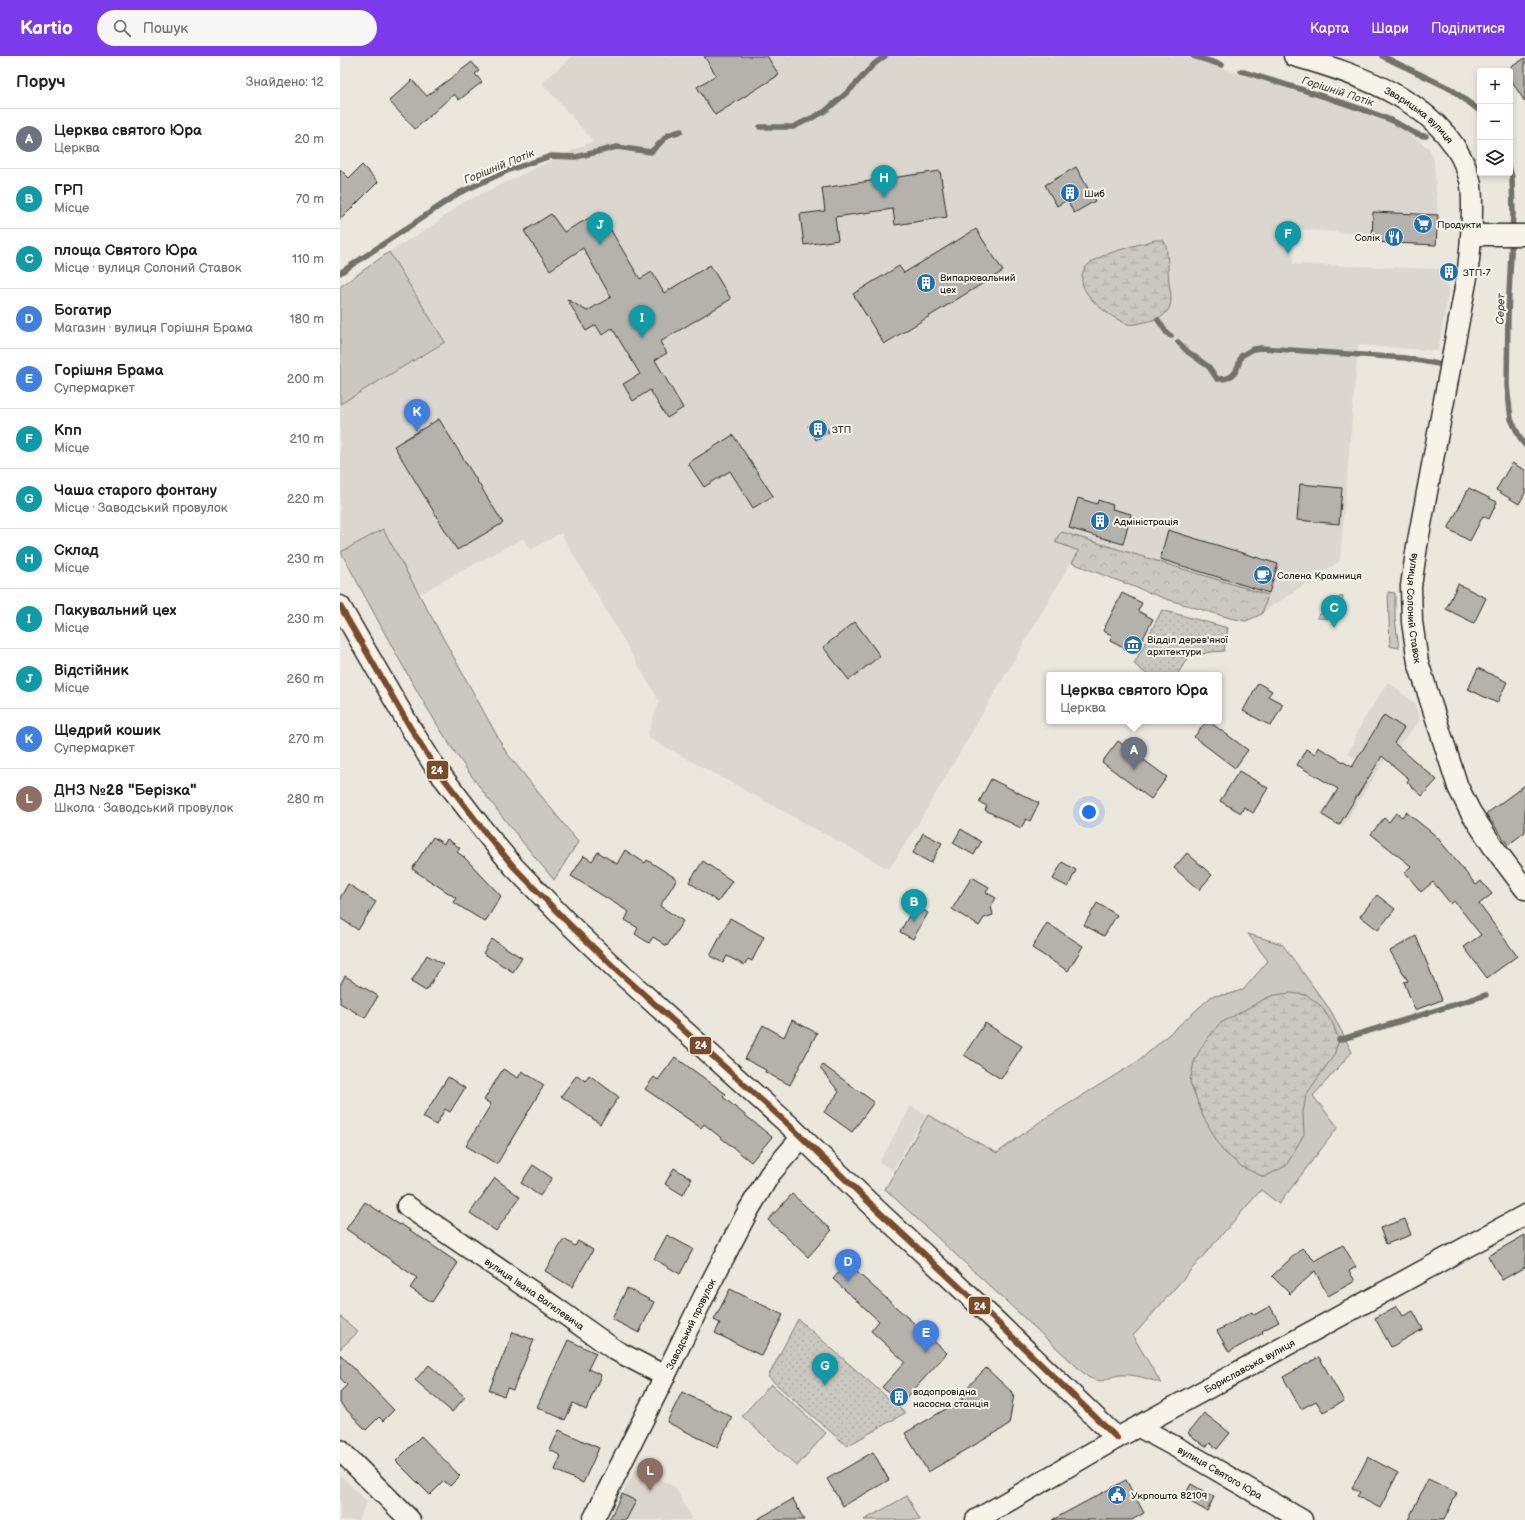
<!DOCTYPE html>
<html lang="uk">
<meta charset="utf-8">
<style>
:root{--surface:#fff;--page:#f6f6f6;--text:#222;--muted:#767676;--line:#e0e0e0;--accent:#7c3aed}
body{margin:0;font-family:"Balsamiq Sans",sans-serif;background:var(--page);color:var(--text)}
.controls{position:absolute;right:12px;top:12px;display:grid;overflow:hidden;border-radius:4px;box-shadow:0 2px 6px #0003}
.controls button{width:36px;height:36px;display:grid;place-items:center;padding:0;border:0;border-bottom:1px solid var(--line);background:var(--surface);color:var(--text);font:20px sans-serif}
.you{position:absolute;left:749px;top:756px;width:14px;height:14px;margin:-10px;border:3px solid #fff;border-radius:50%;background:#1a73e8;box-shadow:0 0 0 6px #1a73e833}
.badge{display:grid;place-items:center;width:26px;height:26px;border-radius:50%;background:var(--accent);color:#fff;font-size:13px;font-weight:700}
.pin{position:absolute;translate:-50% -33px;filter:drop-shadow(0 1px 2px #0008)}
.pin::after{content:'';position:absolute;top:21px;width:14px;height:12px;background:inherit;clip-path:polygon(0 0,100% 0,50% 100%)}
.popup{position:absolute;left:706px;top:616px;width:176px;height:52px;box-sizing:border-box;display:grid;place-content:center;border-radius:4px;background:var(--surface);filter:drop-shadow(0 1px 3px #0005);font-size:13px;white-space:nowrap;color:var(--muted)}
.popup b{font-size:15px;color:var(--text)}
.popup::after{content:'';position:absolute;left:50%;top:100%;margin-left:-8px;border:8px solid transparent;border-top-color:var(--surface)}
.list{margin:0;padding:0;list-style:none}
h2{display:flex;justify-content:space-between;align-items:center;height:52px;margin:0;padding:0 16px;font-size:17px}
h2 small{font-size:13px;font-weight:400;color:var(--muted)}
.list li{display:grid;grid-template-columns:26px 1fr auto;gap:12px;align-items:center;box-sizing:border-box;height:60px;padding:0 16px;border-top:1px solid var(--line)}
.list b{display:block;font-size:15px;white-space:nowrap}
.list p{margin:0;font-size:13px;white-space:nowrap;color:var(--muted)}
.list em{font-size:13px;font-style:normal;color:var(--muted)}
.icon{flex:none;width:22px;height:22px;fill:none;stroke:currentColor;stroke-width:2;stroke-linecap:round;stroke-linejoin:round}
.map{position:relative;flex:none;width:1185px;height:1464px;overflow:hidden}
header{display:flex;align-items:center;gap:24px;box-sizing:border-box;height:56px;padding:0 20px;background:var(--accent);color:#fff}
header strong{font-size:19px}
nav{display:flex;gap:22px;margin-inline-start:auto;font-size:14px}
.search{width:280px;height:36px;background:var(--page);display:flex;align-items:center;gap:10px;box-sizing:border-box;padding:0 14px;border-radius:22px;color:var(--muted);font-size:15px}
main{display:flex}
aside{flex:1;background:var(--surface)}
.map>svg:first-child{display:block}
.built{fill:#dbd7ce}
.green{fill:#cbc8bf;stroke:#7b7a75}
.forest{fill:url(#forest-crowns);stroke:#7b7a75}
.wetland{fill:url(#wetland-marsh);stroke:#7b7a75}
.park{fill:url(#park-dots);stroke:#7b7a75}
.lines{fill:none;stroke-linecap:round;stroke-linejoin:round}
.stream{stroke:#72716c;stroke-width:5.5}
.building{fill:#b5b2ab;stroke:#2b2b2b}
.minor-casing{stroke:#2b2b2b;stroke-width:23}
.minor{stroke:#f7f3e8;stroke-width:20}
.bus-1-casing{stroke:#f7f3e8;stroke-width:9}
.bus-1{stroke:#7a4b2a;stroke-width:6}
.labels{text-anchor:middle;stroke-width:4;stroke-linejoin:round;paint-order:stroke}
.street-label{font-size:10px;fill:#2b2b2b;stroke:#f7f3e8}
.poi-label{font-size:10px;fill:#2b2b2b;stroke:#f7f3e8;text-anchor:start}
.water-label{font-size:11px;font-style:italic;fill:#555451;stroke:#f7f3e8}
.line-badge{stroke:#f7f3e8;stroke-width:1.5}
.badge-label{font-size:11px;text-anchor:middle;font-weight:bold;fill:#fff}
</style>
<header>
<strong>Kartio</strong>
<div class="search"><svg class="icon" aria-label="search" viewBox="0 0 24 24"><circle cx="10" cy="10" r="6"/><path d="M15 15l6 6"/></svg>Пошук</div>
<nav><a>Карта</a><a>Шари</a><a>Поділитися</a></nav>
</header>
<main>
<aside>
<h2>Поруч<small>Знайдено: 12</small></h2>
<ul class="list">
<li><span class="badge" style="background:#6b7280">A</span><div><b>Церква святого Юра</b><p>Церква</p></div><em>20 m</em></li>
<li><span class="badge" style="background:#0f9aa8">B</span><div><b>ГРП</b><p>Місце</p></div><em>70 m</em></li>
<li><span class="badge" style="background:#0f9aa8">C</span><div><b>площа Святого Юра</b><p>Місце · вулиця Солоний Ставок</p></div><em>110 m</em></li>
<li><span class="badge" style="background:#3f7fe0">D</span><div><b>Богатир</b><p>Магазин · вулиця Горішня Брама</p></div><em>180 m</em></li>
<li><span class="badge" style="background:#3f7fe0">E</span><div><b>Горішня Брама</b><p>Супермаркет</p></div><em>200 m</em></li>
<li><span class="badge" style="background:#0f9aa8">F</span><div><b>Кпп</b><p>Місце</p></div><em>210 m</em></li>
<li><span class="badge" style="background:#0f9aa8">G</span><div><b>Чаша старого фонтану</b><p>Місце · Заводський провулок</p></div><em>220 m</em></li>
<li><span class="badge" style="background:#0f9aa8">H</span><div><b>Склад</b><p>Місце</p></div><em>230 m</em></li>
<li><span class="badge" style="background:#0f9aa8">I</span><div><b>Пакувальний цех</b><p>Місце</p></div><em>230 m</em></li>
<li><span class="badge" style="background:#0f9aa8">J</span><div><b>Відстійник</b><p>Місце</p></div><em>260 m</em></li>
<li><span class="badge" style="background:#3f7fe0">K</span><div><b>Щедрий кошик</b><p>Супермаркет</p></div><em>270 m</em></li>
<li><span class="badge" style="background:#8d6e63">L</span><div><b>ДНЗ №28 &quot;Берізка&quot;</b><p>Школа · Заводський провулок</p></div><em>280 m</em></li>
</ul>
</aside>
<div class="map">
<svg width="1185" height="1464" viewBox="0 0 1185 1464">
<defs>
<pattern id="forest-crowns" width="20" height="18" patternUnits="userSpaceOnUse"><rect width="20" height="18" fill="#cbc8bf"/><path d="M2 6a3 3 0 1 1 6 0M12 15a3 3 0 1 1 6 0" fill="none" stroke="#aeaca4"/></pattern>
<pattern id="wetland-marsh" width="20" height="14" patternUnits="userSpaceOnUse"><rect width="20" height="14" fill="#cbc8bf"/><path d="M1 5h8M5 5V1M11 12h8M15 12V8" fill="none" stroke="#aeaca4"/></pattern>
<pattern id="park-dots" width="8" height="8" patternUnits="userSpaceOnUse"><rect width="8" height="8" fill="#cbc8bf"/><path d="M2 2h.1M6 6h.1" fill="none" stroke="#aeaca4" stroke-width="1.8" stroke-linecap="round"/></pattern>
</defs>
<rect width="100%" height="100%" fill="#ebe7dd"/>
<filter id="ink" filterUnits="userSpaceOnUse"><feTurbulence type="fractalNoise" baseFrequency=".025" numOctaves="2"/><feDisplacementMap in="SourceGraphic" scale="8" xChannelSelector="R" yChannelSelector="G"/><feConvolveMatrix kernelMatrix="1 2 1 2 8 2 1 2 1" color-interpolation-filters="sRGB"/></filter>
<g filter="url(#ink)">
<path class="built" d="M233,0H843L1005,51L1062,72L1089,92L1094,105L1098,159L1032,179L936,171V187H954L953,208L1100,213V224L1109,233L1098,295L1018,289L1000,505L925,555L737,496L578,768L549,813L307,681L319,645L221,477L190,494L183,482L79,538L43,474L1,496L0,493V348L105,286L49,196L90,171L122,147L253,85L202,27Z
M1048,626L1075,647L1080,665L1043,707L1002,771L982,759L1017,704L1008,698L1023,665Z
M571,1050L586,1059L553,1114L539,1106Z
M296,1412L335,1431L352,1464H269Z
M0,1419L27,1446L18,1464H0Z"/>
<path class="green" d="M49,196L105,286L0,348V231Z
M43,473L166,696L238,786L214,824C178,781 143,738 112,692C71,629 37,562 1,496Z
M1048,536L1055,537V563L1059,592L1050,590Z
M1002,539L1003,540L1000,563L978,562L977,561Z
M908,878L942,888L991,955L1012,996L973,1040L998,1071L939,1148L921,1134L793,1280L821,1327C808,1323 795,1318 781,1319C765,1320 767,1330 748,1321L545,1133L588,1059L657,1097L701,1065L800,1004L872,940L890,938L904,933L928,905Z
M0,1260L18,1276L0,1293Z
M431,1328L486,1377L457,1410L402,1360Z
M567,1440L580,1464H524Z"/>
<path class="forest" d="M722,476L928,539L922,558L906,565L890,562L826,543L732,507L739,495L715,486L718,480Z"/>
<path class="wetland" d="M815,184H823L826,189C828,202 828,215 829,228C830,233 831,239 831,244C830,262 814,264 800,267C796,268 792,269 788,268C770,262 730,234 745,212C755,198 798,189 815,184Z
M951,937L967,939L981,950L993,968L999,984L994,999L966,1039L963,1057L964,1078L946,1110L924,1121L902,1111L882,1094L863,1060L850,1026L854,1006L862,990L879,968L926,942L935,939Z"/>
<path class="park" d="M822,554L888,572L884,595L870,596L848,601L837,619H808L794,608Z
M458,1263L565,1357L507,1390L428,1321Z"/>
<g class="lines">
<path class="stream" d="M853,0L882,9
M1042,0L1111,33L1140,55
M901,15C952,31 1004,45 1053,65C1062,69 1077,81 1086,80
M420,71H453L484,56L510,34L534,8L545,0
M1170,114L1172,121L1173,157L1168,258L1167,330L1171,363L1181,384L1185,389
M0,217L119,137L169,114L211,100L236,101L277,91L311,96L328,79L341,75
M818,264L827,277L831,280
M838,286L848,296L869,311L877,323C895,324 897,315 901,300L913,293L921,292L1065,302L1098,308
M999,984L1146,939"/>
</g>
<path class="building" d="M364,0H427L439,19L375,59L357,31L376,19Z
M1185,2V46L1170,22V15H1165Z
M132,6L139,15L135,18L142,26L119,44L114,38L75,73L49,45L72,24L87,40Z
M22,109L38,126L0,164V113L9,122Z
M736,111L755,145L734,157L727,144L717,150L705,129Z
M600,115L607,161L555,169L553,153L495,161L498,184L464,189L460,158L485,155L482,132Z
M260,156L300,223L312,216L324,237L370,209L391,243L320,286L327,297L315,304L343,352L327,362L310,334L293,345L283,328L300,318L272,272L262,279L256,269L246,275L227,243L247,255L271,241L243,192L210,214L184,175L211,158L224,176Z
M1033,156L1098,159L1096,189L1032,186Z
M636,173L663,215L544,288L513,238L559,210L564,217Z
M99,363L163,467L117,494L54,390Z
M481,363L489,376L476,384L468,370Z
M393,379L433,440L413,452L390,415L364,431L348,407Z
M1172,407L1185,414V437L1179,448L1156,434Z
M960,428L1002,432L999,468L957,464Z
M1129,432L1157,446L1149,463L1143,460L1130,485L1108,473Z
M738,442L757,448L758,444L773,449L772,453L791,458L783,488L729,472Z
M828,474L938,508L929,537L820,503Z
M1118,528L1146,542L1134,567L1106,553Z
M782,537L802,547L798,555L813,563L795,598L770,585L772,579L763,575Z
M515,566L540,600L509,624L483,591Z
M1138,612L1167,626L1157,647L1128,633Z
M918,627L932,635L928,640L943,648L931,670L903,655Z
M1044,659L1064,672L1054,687L1097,724L1082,740L1067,726L1069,723L1042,700L999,769L982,759L998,733L957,709L966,693L975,698L978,691L1012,711Z
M865,667H871L908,694L895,712L854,681Z
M778,685L827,721L811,743L762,706Z
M899,715L928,732L913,757L904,751L901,757L880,745Z
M651,723L699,747L690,765L686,763L681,772L645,754L647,750L639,746Z
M1185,729V776L1168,789L1146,758Z
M1066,756L1096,780L1136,829L1141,825L1152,838L1139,848L1177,900L1147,922L1124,891L1141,879L1114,845L1111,848L1093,826L1081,836L1065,816L1071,810L1031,778L1044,762L1049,766L1056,757L1062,761Z
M621,773L641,786L634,799L613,787Z
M583,777L602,787L591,807L573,797Z
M93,781L104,788L107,783L120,792L117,796L124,801L161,840L145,866L113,846L116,842L72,813Z
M285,794L305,807L307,804L337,823L320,850L343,865L327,890L313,881L309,887L295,878L298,872L285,864L289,856L231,820L244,800L252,805L258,796L277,808Z
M847,797L872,819L859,834L834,812Z
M363,805L392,825L378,846L349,826Z
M722,806L736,814L728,831L713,823Z
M632,821L649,831L646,836L656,842L651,850L653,859L644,862L639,870L612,853Z
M8,828L36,846L18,874L0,862V842Z
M1037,839L1055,853L1038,874L1020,860Z
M757,847L777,859L764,880L744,869Z
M575,849L588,857L573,883L560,876Z
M390,862L424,881L412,905L408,903L404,909L387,900L383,907L370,900Z
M707,867L743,890L728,915L692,892Z
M1076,880L1102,944L1075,954L1064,926L1068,925L1050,895Z
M152,883L182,902L173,916L143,897Z
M87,899L103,908L86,935L71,926Z
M5,920L38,940L25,962L0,947V929Z
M452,964L477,977L450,1029L425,1016L426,1014L405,1003L423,969L444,981Z
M645,967L682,990L661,1023L624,999Z
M335,1001L386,1038L383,1041L432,1081L411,1106L364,1068L361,1072L305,1033L314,1021L318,1024Z
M483,1009L534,1046L512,1076L484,1056L499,1036L480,1012Z
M163,1013L178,1022L182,1015L204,1029L157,1108L126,1090L151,1048L144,1044Z
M237,1019L245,1025L249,1019L279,1041L260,1068L221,1040Z
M108,1021L125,1032L110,1056L105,1053L96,1069L83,1061Z
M193,1109L212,1122L200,1140L181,1127Z
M334,1112L352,1123L343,1139L325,1128Z
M155,1122L180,1141L156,1175L130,1157Z
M452,1138L492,1174L468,1201L428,1164Z
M25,1146L60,1169L61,1168L118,1207L92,1246L70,1232L77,1222L6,1173Z
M1065,1163L1071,1179L1046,1188L1040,1172Z
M327,1179L353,1193L340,1218L314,1203Z
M1185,1179V1211L1162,1224L1148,1200Z
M224,1183L235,1190L238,1185L253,1194L232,1231L205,1215Z
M1003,1189L1016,1211L1009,1215L1015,1225L988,1240L975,1215L950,1238L932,1220L962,1192L975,1205Z
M507,1207L607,1297L561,1348L542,1331L565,1306L531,1275L539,1265L493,1223Z
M287,1232L314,1246L299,1277L272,1263Z
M390,1233L443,1259L422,1300L375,1277L380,1267L374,1264Z
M930,1250L939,1266L922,1275L923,1277L889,1296L877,1275L912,1256L914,1259Z
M1057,1250L1063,1260L1073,1255L1083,1273L1051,1291L1035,1262Z
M173,1276L194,1284L173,1334L167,1332L164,1340L149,1334Z
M228,1284L256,1297L248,1313L261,1319L246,1354L233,1347L225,1364L197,1351Z
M0,1298L54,1354L43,1365L39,1361L26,1374L0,1347V1336L7,1329L0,1322Z
M979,1301L1004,1345L983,1356L976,1345L961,1353L943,1321Z
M89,1309L125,1341L112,1356L75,1324Z
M646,1312L674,1338L669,1369L588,1416L565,1377L623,1343L619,1340Z
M342,1336L392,1361L377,1391L327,1366Z
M864,1357L890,1377L877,1393L870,1387L867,1390H864L848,1377Z
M219,1374L259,1392L243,1427L215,1414L221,1400L210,1394Z
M81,1380L120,1420L110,1430L104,1425L90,1439L56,1405Z
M533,1396L549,1424L503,1450L487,1423Z
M1028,1401L1058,1417L1040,1452L1017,1440L1020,1436L1012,1432Z
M1088,1423L1117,1437L1104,1464H1068Z
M786,1424L804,1457L792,1464H712Z
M851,1428L874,1441L867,1455L843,1442Z
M282,1438L296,1445L286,1464H269Z
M453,1443L464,1464H416Z"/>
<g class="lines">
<defs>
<g id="minor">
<path id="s1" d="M954,0C1021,19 1109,48 1130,124C1132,132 1132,143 1132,151C1132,175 1130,198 1127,221L1077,490L1071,530L1072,566L1078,606L1091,647L1118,731L1130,755L1152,789L1185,833"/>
<path d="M1132,179H1185"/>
<path d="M0,550L70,671L95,711L148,780L174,811L228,867L277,914L449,1069L536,1153L657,1266L777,1382"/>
<path id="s2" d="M67,1150L209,1247L275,1294L325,1320"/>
<path id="s3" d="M799,1371L858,1403L962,1464"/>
<path d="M0,1394L70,1464"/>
<path id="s4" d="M253,1464L325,1320L366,1236L408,1155L430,1118L462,1081"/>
<path id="s5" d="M636,1464L777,1382L1185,1159"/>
</g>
</defs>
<use href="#minor" class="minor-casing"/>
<use href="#minor" class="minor"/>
<defs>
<path id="bus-1" d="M0,550L70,671L95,711L148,780L174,811L228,867L277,914L449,1069L536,1153L657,1266L777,1382"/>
</defs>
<use href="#bus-1" class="bus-1-casing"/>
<use href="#bus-1" class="bus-1"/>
</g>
</g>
<defs>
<symbol id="building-disc" viewBox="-11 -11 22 22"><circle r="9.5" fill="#1f6fb2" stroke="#f7f3e8"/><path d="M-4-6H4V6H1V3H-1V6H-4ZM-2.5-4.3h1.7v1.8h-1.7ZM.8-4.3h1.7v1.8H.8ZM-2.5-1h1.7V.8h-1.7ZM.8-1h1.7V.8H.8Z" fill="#fff"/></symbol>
<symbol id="supermarket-disc" viewBox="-11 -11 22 22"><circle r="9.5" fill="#1f6fb2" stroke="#f7f3e8"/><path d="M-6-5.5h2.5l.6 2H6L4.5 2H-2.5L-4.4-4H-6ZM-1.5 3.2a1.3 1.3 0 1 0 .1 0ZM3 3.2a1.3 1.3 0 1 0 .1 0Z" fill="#fff"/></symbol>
<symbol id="restaurant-disc" viewBox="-11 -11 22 22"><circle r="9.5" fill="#1f6fb2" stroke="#f7f3e8"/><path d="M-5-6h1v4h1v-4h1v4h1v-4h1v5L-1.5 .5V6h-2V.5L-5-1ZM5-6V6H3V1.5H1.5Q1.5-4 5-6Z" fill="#fff"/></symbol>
<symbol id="cafe-disc" viewBox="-11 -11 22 22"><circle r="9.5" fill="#1f6fb2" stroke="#f7f3e8"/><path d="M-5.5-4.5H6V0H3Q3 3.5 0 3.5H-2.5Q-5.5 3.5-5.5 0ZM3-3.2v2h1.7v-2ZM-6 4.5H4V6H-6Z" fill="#fff"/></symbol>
<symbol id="museum-disc" viewBox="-11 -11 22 22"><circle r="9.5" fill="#1f6fb2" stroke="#f7f3e8"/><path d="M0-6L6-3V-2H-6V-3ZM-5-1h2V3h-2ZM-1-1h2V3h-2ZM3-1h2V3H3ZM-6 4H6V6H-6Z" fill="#fff"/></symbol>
<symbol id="civic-disc" viewBox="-11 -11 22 22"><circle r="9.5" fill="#1f6fb2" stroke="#f7f3e8"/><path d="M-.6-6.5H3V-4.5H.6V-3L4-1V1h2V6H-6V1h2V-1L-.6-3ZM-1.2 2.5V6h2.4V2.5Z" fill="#fff"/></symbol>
</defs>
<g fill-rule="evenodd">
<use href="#building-disc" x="719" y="126" width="22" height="22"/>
<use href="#supermarket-disc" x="1072" y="157" width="22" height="22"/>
<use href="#restaurant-disc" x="1043" y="170" width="22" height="22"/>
<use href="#building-disc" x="1098" y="205" width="22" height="22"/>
<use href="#building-disc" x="575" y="216" width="22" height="22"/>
<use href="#building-disc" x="467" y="362" width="22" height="22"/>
<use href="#building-disc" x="749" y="454" width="22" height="22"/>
<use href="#cafe-disc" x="912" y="508" width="22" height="22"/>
<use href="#museum-disc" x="782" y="578" width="22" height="22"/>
<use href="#building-disc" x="548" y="1330" width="22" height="22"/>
<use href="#civic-disc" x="766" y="1428" width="22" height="22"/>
</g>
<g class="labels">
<g class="street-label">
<text dy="4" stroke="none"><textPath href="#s1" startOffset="140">Зварицька вулиця</textPath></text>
<text dy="4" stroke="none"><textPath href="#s1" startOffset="659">вулиця Солоний Ставок</textPath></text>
<text dy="4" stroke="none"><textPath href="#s2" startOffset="155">вулиця Івана Вагилевича</textPath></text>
<text dy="4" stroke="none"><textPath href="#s4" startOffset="219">Заводський провулок</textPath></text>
<text dy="4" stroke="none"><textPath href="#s5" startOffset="314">Бориславська вулиця</textPath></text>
<text dy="4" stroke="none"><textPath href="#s3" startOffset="93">вулиця Святого Юра</textPath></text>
</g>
<g class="poi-label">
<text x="744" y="141">Шиб</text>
<text x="1097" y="172">Продукти</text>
<text x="1040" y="185" text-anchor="end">Солік</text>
<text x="1123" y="220">ЗТП-7</text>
<text x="600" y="225">Випарювальний<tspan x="600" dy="12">цех</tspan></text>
<text x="492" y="377">ЗТП</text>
<text x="774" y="469">Адміністрація</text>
<text x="937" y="523">Солена Крамниця</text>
<text x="807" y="587">Відділ дерев'яної<tspan x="807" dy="12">архітектури</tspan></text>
<text x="573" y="1339">водопровідна<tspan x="573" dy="12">насосна станція</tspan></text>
<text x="791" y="1443">Укрпошта 82109</text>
</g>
<g class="water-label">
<text transform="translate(998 35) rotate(18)" y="4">Горішній Потік</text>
<text transform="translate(159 110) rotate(-22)" y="4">Горішній Потік</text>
<text transform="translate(1160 253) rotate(-88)" y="4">Серет</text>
</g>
</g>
<g class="line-badge">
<rect x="86" y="704" width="23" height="20" rx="4" fill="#7a4b2a"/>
<rect x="349" y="980" width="23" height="19" rx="4" fill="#7a4b2a"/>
<rect x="628" y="1240" width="23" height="19" rx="4" fill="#7a4b2a"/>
</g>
<g class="badge-label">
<text x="97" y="718">24</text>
<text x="361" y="993">24</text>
<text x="640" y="1254">24</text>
</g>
</svg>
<div class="controls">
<button>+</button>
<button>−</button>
<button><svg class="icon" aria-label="layers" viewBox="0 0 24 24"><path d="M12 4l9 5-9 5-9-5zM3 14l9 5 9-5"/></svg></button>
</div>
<div class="you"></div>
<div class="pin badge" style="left:794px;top:714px;background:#6b7280">A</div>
<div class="popup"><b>Церква святого Юра</b>Церква</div>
<div class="pin badge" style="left:574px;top:866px;background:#0f9aa8">B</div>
<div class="pin badge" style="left:994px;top:572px;background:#0f9aa8">C</div>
<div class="pin badge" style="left:508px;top:1226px;background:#3f7fe0">D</div>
<div class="pin badge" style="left:586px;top:1297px;background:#3f7fe0">E</div>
<div class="pin badge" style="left:948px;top:198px;background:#0f9aa8">F</div>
<div class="pin badge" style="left:485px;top:1330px;background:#0f9aa8">G</div>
<div class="pin badge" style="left:544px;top:142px;background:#0f9aa8">H</div>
<div class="pin badge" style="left:302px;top:282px;background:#0f9aa8">I</div>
<div class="pin badge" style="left:260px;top:189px;background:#0f9aa8">J</div>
<div class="pin badge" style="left:77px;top:376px;background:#3f7fe0">K</div>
<div class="pin badge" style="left:310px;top:1435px;background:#8d6e63">L</div>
</div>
</main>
